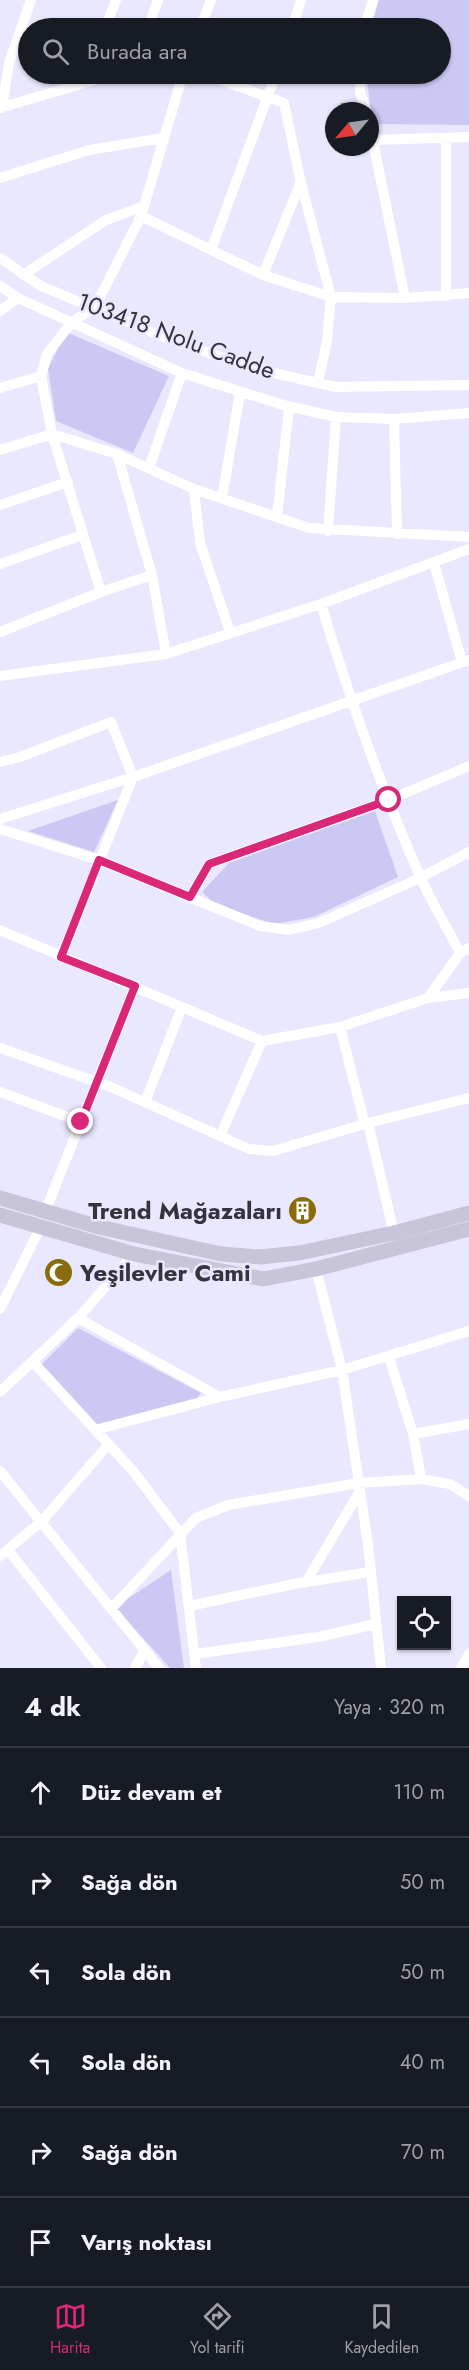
<!DOCTYPE html>
<html lang="tr">
<meta charset="utf-8">
<style>
:root{--surface:#171b24;--page:#242831;--text:#f1f3f6;--muted:#9ea1a6;--line:#363941;--accent:#db2777}
body{margin:0;font-family:Jost,sans-serif;background:var(--page);color:var(--text)}
.controls{position:absolute;right:18px;bottom:18px;display:grid;overflow:hidden;border-radius:0px;box-shadow:0 2px 4px #0004}
.controls button{width:54px;height:54px;display:grid;place-items:center;padding:0;border:0;border-bottom:2px solid var(--line);background:var(--surface);color:var(--text);font:30px sans-serif}
.compass{position:absolute;left:325px;top:102px;width:54px;height:54px;border-radius:50%;background:var(--surface);box-shadow:0 2px 4px #0004;rotate:241deg}
.stop{position:absolute;width:18px;height:18px;margin:-14px;border:4px solid #db2777;border-radius:50%;background:#fff}
.stop.end{background:#db2777;border-color:#fff;box-shadow:0 2px 6px #0008}
.list{margin:0;padding:0;list-style:none}
h2{display:flex;justify-content:space-between;align-items:center;height:78px;margin:0;padding:0 24px;font-size:26px}
h2 small{font-size:20px;font-weight:400;color:var(--muted)}
.list li{display:grid;grid-template-columns:39px 1fr auto;gap:18px;align-items:center;box-sizing:border-box;height:90px;padding:0 24px;border-top:2px solid var(--line)}
.list b{display:block;font-size:22px;white-space:nowrap}
.list em{font-size:20px;font-style:normal;color:var(--muted)}
.icon{flex:none;width:33px;height:33px;fill:none;stroke:currentColor;stroke-width:2;stroke-linecap:round;stroke-linejoin:round}
.map{position:relative;flex:none;width:469px;height:1668px;overflow:hidden}
.search{position:absolute;background:var(--surface);box-shadow:0 2px 4px #0004;left:18px;right:18px;top:18px;height:66px;display:flex;align-items:center;gap:15px;box-sizing:border-box;padding:0 21px;border-radius:33px;color:var(--muted);font-size:22px}
.sheet{height:618px;background:var(--surface)}
nav{display:flex;justify-content:space-around;align-items:center;box-sizing:border-box;height:84px;border-top:2px solid var(--line);background:var(--surface);font-size:16px;color:var(--muted)}
nav a{display:grid;justify-items:center;gap:3px}
nav .on{color:var(--accent)}
.map>svg:first-child{display:block}
.park{fill:#cbc8f3}
.lines{fill:none;stroke-linecap:round;stroke-linejoin:round}
.minor{stroke:#fff;stroke-width:10}
.secondary{stroke:#c8c5da;stroke-width:15}
.route{stroke:#db2777;stroke-width:8}
.labels{text-anchor:middle;stroke-width:5;stroke-linejoin:round;paint-order:stroke}
.street-label{font-size:24px;fill:#35343d;stroke:#e9e8fe}
.poi-label{font-size:24px;font-weight:bold;fill:#35343d;stroke:#e9e8fe;text-anchor:end}
</style>
<div class="map">
<svg width="469" height="1668" viewBox="0 0 469 1668">
<rect width="100%" height="100%" fill="#e9e8fe"/>
<path class="park" d="M379,0H469V125L373,124L366,74H440V28H371Z
M66,332L169,376L133,453L56,421L48,369Z
M118,800L94,852L28,831Z
M375,811L398,877L314,917L274,924L215,904L202,892L229,863Z
M78,1328L201,1393L196,1399L93,1426L39,1367Z
M171,1570L184,1668H170L115,1607Z"/>
<g class="lines">
<path class="minor" d="M105,28L116,0
M148,28L158,0
M200,28L211,0
M292,28L301,0
M364,28L373,0
M205,74L284,103L301,183L331,297L327,341L318,383
M361,74L360,92L366,111
M0,108L114,74
M2,108L9,63L31,0
M370,127L405,298
M446,138V296
M373,140L469,137
M0,178L89,150L163,138
M141,216L263,275L331,297L405,298L469,293
M211,250L276,74
M0,258L41,286L154,333L251,368L336,387L469,385
M23,275L106,220L142,207
M263,275L300,184
M0,286L18,298L182,373L283,405L336,417L394,419L469,413
M0,311L18,298
M0,388L41,376
M394,419L397,534
M0,450L52,434L117,454L194,489L309,528L469,537
M117,454L152,575L166,654
M149,468L182,373
M194,489L200,543L230,632
M222,498L240,393
M0,505L68,482
M277,517L289,407
M328,531L336,417
M434,563L462,662
M0,564L82,535
M101,592L52,434L41,376L47,354L72,322L95,307L141,216L183,74
M321,604C349,697 381,788 420,876C431,902 447,927 460,953
M0,632L101,592L152,575
M0,676L166,654L321,604L469,549
M0,762L20,757L111,722L133,777L61,957
M0,819L133,777L469,660
M0,829L99,860L260,926L289,930L319,923L420,878L469,852
M190,897L209,864L389,800L469,766
M0,930L262,1041L340,1027L428,998L469,993
M428,998L460,953L469,948
M340,1027L365,1125
M0,1048L111,1087L249,1149L273,1151L368,1123L469,1098
M0,1092L81,1122
M145,1102L182,1007
M368,1123L394,1233
M220,1136L262,1041
M45,1212L135,986
M316,1269L342,1370L368,1544L381,1668
M0,1309L40,1228
M78,1318L220,1397
M389,1357L413,1434L421,1479
M33,1362L133,1471L180,1533L196,1668
M0,1392L78,1318L134,1254
M95,1430L220,1397L342,1370L469,1331
M413,1434L469,1424
M0,1471L159,1668
M8,1550L101,1668
M0,1556L42,1521L108,1445
M306,1582L360,1491
M189,1606L294,1584L370,1572
M112,1608L196,1518L228,1505L359,1483L421,1479L450,1484L469,1496
M195,1654L318,1637L376,1624
M135,1668L145,1650
M461,1668L469,1654"/>
<path class="secondary" d="M0,1198L99,1227L221,1254L260,1257L299,1253L394,1233L469,1213
M0,1215L134,1254L263,1279L316,1269L469,1229"/>
</g>
<g class="lines">
<path class="route" d="M81,1122L135,986L61,957L99,860L190,897L209,864L389,800"/>
</g>
<defs>
<symbol id="building-disc" viewBox="-11 -11 22 22"><circle r="9.5" fill="#896d0d" stroke="#e9e8fe"/><path d="M-4-6H4V6H1V3H-1V6H-4ZM-2.5-4.3h1.7v1.8h-1.7ZM.8-4.3h1.7v1.8H.8ZM-2.5-1h1.7V.8h-1.7ZM.8-1h1.7V.8H.8Z" fill="#fff"/></symbol>
<symbol id="mosque-disc" viewBox="-11 -11 22 22"><circle r="9.5" fill="#896d0d" stroke="#e9e8fe"/><path d="M3.5-4.9A6 6 0 1 0 3.5 4.9A5 5 0 1 1 3.5-4.9Z" fill="#fff"/></symbol>
</defs>
<g fill-rule="evenodd">
<use href="#building-disc" x="286" y="1194" width="33" height="33"/>
<use href="#mosque-disc" x="42" y="1256" width="33" height="33"/>
</g>
<g class="labels">
<g class="street-label">
<text transform="translate(176 336) rotate(20)" y="8">103418 Nolu Cadde</text>
</g>
<g class="poi-label">
<text x="282" y="1219">Trend Mağazaları</text>
<text x="80" y="1281" text-anchor="start">Yeşilevler Cami</text>
</g>
</g>
</svg>
<div class="controls">
<button><svg class="icon" aria-label="locate" viewBox="0 0 24 24"><circle cx="12" cy="12" r="6"/><path d="M12 2v4M12 18v4M2 12h4M18 12h4"/></svg></button>
</div>
<svg class="compass" viewBox="-18 -18 36 36"><path d="M0-13l5 13h-10z" fill="#e53935"/><path d="M0 13l5-13h-10z" fill="#9ea1a6"/></svg>
<div class="stop" style="left:389px;top:800px"></div>
<div class="stop end" style="left:81px;top:1122px"></div>
<div class="search"><svg class="icon" aria-label="search" viewBox="0 0 24 24"><circle cx="10" cy="10" r="6"/><path d="M15 15l6 6"/></svg>Burada ara</div>
</div>
<section class="sheet">
<h2>4 dk<small>Yaya · 320 m</small></h2>
<ul class="list">
<li><svg class="icon" aria-label="ahead" viewBox="0 0 24 24"><path d="M12 20V5M6 11l6-6 6 6"/></svg><div><b>Düz devam et</b></div><em>110 m</em></li>
<li><svg class="icon" aria-label="right" viewBox="0 0 24 24"><path d="M7 20v-9h11M14 6l5 5-5 5"/></svg><div><b>Sağa dön</b></div><em>50 m</em></li>
<li><svg class="icon" aria-label="left" viewBox="0 0 24 24"><path d="M17 20v-9H6M10 6l-5 5 5 5"/></svg><div><b>Sola dön</b></div><em>50 m</em></li>
<li><svg class="icon" aria-label="left" viewBox="0 0 24 24"><path d="M17 20v-9H6M10 6l-5 5 5 5"/></svg><div><b>Sola dön</b></div><em>40 m</em></li>
<li><svg class="icon" aria-label="right" viewBox="0 0 24 24"><path d="M7 20v-9h11M14 6l5 5-5 5"/></svg><div><b>Sağa dön</b></div><em>70 m</em></li>
<li><svg class="icon" aria-label="arrive" viewBox="0 0 24 24"><path d="M6 21V4h12l-3 4 3 4H6"/></svg><div><b>Varış noktası</b></div></li>
</ul>
</section>
<nav>
<a class="on"><svg class="icon" aria-label="map" viewBox="0 0 24 24"><path d="M3 6l6-2 6 2 6-2v14l-6 2-6-2-6 2zM9 4v14M15 6v14"/></svg>Harita</a>
<a><svg class="icon" aria-label="directions" viewBox="0 0 24 24"><path d="M12 3l9 9-9 9-9-9zM9 14v-3h6M13 9l2 2-2 2"/></svg>Yol tarifi</a>
<a><svg class="icon" aria-label="saved" viewBox="0 0 24 24"><path d="M7 4h10v16l-5-4-5 4z"/></svg>Kaydedilen</a>
</nav>
